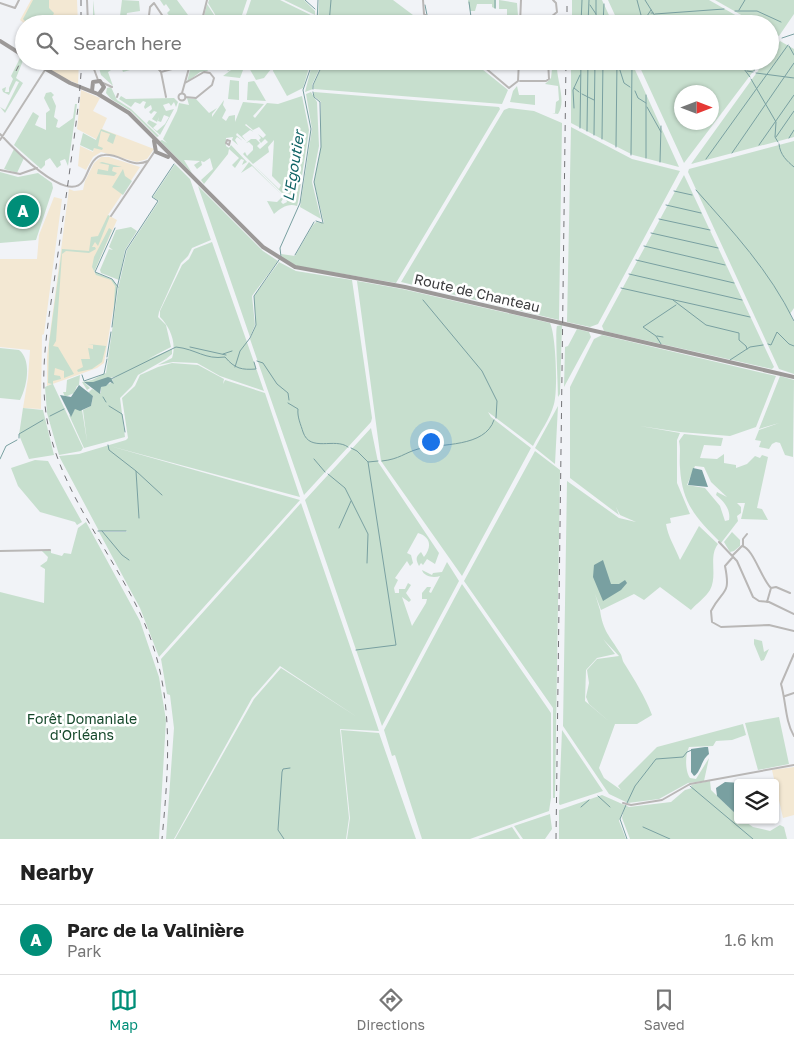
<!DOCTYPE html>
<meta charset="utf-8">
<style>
:root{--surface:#fff;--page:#f6f6f6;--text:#222;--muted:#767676;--line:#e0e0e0;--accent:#008e78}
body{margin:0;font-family:"Golos Text",sans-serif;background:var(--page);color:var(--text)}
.controls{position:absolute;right:15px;bottom:15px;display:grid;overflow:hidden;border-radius:5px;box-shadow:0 1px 4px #0004}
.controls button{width:45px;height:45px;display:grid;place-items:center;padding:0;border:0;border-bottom:1px solid var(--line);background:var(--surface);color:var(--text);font:25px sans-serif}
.compass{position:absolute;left:674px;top:85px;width:45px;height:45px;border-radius:50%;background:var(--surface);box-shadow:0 1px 4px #0004;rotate:90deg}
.you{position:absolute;left:430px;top:441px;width:18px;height:18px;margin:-12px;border:4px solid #fff;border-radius:50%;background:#1a73e8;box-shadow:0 0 0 8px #1a73e833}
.badge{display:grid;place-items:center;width:32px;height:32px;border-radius:50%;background:var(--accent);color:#fff;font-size:16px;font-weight:700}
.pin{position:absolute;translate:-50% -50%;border:2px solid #fff;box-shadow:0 1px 5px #0006}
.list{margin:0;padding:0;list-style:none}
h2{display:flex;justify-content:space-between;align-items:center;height:65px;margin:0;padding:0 20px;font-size:21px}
h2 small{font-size:16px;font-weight:400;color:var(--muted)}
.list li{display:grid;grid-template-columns:32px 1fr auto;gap:15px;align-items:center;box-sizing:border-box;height:70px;padding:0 20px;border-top:1px solid var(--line)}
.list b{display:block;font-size:19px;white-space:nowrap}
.list p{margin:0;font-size:16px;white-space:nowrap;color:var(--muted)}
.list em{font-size:16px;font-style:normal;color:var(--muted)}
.icon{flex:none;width:28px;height:28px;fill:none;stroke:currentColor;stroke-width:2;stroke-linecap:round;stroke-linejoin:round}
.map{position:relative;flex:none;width:794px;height:839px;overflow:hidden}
.search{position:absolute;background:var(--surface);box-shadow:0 1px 4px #0004;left:15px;right:15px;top:15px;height:55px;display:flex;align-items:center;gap:12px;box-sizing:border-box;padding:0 18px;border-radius:28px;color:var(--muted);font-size:19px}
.sheet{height:135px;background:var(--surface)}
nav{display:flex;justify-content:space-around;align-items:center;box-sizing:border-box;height:70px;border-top:1px solid var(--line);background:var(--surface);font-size:14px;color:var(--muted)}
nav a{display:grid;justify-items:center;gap:2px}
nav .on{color:var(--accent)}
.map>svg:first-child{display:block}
.industrial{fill:#f3e8d3}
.green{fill:#c7dfce;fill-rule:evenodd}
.water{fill:#79a0a1}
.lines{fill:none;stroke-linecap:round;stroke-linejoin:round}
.stream{stroke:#79a0a1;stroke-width:1}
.street{stroke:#b9b7b6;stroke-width:2}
.secondary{stroke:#9c9998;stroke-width:4}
.rail{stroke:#747477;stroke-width:1;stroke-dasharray:6 6;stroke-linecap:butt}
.labels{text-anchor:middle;stroke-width:5;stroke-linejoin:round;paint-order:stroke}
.street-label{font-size:14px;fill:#3a3a3c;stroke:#fff}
.park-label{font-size:14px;fill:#15482b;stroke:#fff}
.water-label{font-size:15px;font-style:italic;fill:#116466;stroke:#fff}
</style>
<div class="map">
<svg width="794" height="839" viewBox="0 0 794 839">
<rect width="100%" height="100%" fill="#f1f3f7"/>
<path class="industrial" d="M31,0H77L78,24H25L20,20Z
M37,61H79L78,84L64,78Z
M81,90L100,98L93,111L107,118L102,129L154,149L147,159L137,162L101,152L93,157L86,170L78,166L80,146L93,152L96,139L77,129Z
M101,157H109L140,167L108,215L117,220L94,272L113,280L117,287L104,363L97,368L47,386V356L69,189L74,191L83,190L85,181L94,163Z
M54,197L62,199L44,334L42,335L41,409L23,408L28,378L30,350L0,347V259H37L39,235Z
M794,767V815L783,818L772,770Z"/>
<path class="green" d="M33,0H49V8L54,13L49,24H28L23,19Z
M93,0L95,18L98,23L120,16L122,0L139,1L140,11L127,13L125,24H93Z
M160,0H177L188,15L185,17L186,21L190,20L193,24H177L176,18L173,20L167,13L170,10L166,4L164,6Z
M209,0H247L239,24H221L208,3Z
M251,0H280L315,17V24H297L302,21L296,19V24H243Z
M284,0H304L315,11V15Z
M319,0H393L425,24H318Z
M468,0H496V9L492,7V4H477L475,11H470Z
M499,0L517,3L518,16L516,19L507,20V9H499Z
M572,0H602L613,24H572Z
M608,0H709L751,24H619Z
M715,0H794V14L779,36L770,31V24H757Z
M207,4L220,24H202Z
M780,41L794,49V137L691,164L765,61H770V55Z
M21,56L24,58L16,78L23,83L5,113L0,107L5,110L19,82L16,81L9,95L3,92L2,89L6,87L5,92H9V88L13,79L11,76Z
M97,61H129L130,70L123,72L121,66L110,67L111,70L108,72L113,86L101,75Z
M201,61L208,71L200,72L187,82L191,66L198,67Z
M235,61L243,70L240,78L223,76L235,67L228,71L223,65L229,70L232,68L230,64L232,63L234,66L237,64Z
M245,61H269L271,69L264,78L256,80Z
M274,61H311L303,88L287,96L273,71Z
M313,61H323L312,85L313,89L305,92Z
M324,61H472L508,90L502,104L314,89L313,86Z
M571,61H631L679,167L633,155L571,123Z
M637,61H761L684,163ZM682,92H712V122H682Z
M552,69H557C558,83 566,103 558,114L552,113H555L556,102L559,100L558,86L545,84L551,78Z
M230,80L239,81V100L228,99Z
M254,81L255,82L266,101L247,100L248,82Z
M517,86L519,95H535V105L510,102L513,91Z
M111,87L117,100L131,109L159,136L157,137L131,111L111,99L106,93L107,88Z
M51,92L54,95L52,97L56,106L54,117L58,120L56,127L59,128L73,118L75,104H77L68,166L65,159L60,161L61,165L57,168L50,158L45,161V165L41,169L14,145L33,112L39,116L35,125L46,130V113L50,110L44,98L46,93Z
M311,92L317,102L319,146L312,182L321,219L300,207L312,129L306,94Z
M314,92L499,107L500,109L396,283L297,266L282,258L281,254L295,256L313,225L316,222L324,223L314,182L321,147V102L314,96Z
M121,96L126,99L174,98L178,102L176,107L174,102L171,106L169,103L163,105L166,111L174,109L160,135L147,123L149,120L157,124L153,128L157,131L165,124L169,117L164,115L161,122L158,121L159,117L157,122L152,119L157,112L154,111L151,114L149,112L152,109L151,105L145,109L144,107L146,102L143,101L140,104L135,102L131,107L119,99Z
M302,96L309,130L298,202L297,206C288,203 281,208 274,214L267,201L277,202L283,196L252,166L241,173L249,162L284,197L281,202L283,204L287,202L285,196L243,154L245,152L247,156L253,150V146L249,142L246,143L251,139H256L260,143L257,146L260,149L268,142L265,139L261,143L259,140L261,138L258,134L263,138L266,135L259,127L253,130L246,124L245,125L254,132L250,130L242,136L246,141L237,133L236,135L243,141L237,137L235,140L238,145L232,140L233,137L226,138V146L229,148L231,145L247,162L242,165L244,160L241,159L235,168L232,165L239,158L229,149L228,154L204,184L201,180L213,169L210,158L204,162L201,161L202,165L197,169L194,165L200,161L184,160L192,173L160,141L162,140L167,143L163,139L177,111L179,103L189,105L187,98L196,99L209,113L217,108L212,114V117L224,100L223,105L226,110L222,118L226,121L229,116L235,115V122L243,102L264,104L253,116L255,118L267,103L278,104ZM274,140L272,176L281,185L279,189L253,164L269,152L268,147Z
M509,108L534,111L562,123L559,320L401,282L504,110Z
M571,127L632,159L680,171L598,324L590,327L567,322Z
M101,129L116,135L113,144L107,141L110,134L101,131L98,146L103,148L102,150L94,148L93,151L80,145L83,133L96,140Z
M794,141V308L790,314L794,322V374L779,369L688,172L689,169Z
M14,149L24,158L17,173L4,169Z
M102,162L122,167H113L112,171L117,173L114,176L97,174L98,169L108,171L109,165L99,163Z
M175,164L190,179L211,240L192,248L188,256L181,263L159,312L158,317L166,325L171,347L148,359L172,349V354L166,359L138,375L132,386L120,398L125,437L84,448L69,415L71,416L75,409L82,410L87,441L83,410L91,406L93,396L88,393L92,389L101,393V387L113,382L112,379L118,376L93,382H84L90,388L87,390L82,382L92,380L106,373L118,289L127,250L159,201L153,197Z
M123,169L125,176L132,181L123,195L112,187Z
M0,172L18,177L38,173L52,183L53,188L36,240L0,243Z
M684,175L774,367L772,369L604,331L602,326Z
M198,186L263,251L278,261L252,296L255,325L250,337Z
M108,215L110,216L98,246L95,242L92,247H95L96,249L89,253L66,251L62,254L56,341L53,346L58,347L74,374L64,378V371L55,368L54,375L60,376L61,379L53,381V384L83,448L81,451L59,455L47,413L45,387L52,384L48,383L49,344L62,249L89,251L91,237L98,236Z
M131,227L137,231L125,250L119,280L101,273L100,270L109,249L113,250L109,247L116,230Z
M109,228L112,230L94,272L113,280L117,287L113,320L115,286L111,280L96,275L92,267L94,257Z
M212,242L264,391L220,376L197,363L173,362L158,365L172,358C177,343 170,327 160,317V311L182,265L189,259L194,249Z
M279,262L296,271L352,280L372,418L371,422L304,495L250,339L256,325L254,296Z
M357,281L402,289L550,323C556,335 558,391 554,404C550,419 540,432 533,446L488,412L491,417L531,448L462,576L381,461Z
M562,325L560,394L558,397C558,386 555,331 557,326Z
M577,329L589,332L591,337L564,387L565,347L568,346Z
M602,335L776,376L756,427L730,436L680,432L640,426L680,433L677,440V483L690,514L670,518L671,523L666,524C668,537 675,547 680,560L699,526L718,544C708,557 718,575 710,590C706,597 696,604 691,610L660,587L644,600L634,594L601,610L595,594L600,610H596H600C603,632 610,636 620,653C622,655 622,660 624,663C635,681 645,696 652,715L637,724H615L599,768L604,778L621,790L618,786L657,747L743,724L746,735L732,740L716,741L713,746L689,747C685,755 685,771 690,778L696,779L709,758L704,781L688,783L659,799L628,803L609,794L563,726L567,481L619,518L636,522L620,515L616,507L619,515L570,478V387L594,339ZM603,639L619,656L597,659L587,670L589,683L586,697L589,704L611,723L585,701L586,670L597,658L615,654Z
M88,344L106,346L102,362L92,369L78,372L77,370L83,367L81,359H90L88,348L93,349V345Z
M0,348L19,350C32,360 27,387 20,400L0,398Z
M172,363L198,365L224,379L223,384L225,380L265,393L300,497L110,446L300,500L159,657L140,608L99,532H126L127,531H99L59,456L79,454L126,440L128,438L122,398L135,386L140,375L158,367Z
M80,375L79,385L77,386L74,393L65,397L63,392H66L67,380Z
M780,376L794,380L793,457L785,455L780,443L776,442L772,444L769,449L759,447L761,441L755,440L759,430L779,423L759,429Z
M558,406L555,464L535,448Z
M23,408L43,410L54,455L29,459L19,435Z
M371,428L378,462L439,553L435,564L427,559L423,565L421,563L419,566C416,560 415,557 421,552L424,557C432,547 431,537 418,533L407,553L411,555L413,563L410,566L407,561L395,578L398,580L394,588L395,593H399V589H405L408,583L411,585L406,593L411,600L409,602L402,597L412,626L426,603L427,599H422V593L427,587H431L429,592L431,593L440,576C434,578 424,577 422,570L432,575L433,573L442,572L447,562L459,581L382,726L305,500Z
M684,434L723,438L721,446L704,445L700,458L717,459L724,454V463L736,465V468L747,464L755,456L760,458L762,455L768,457L757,508L762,509L768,520L741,519L745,503H737L741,507V513L737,516L738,521L721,543C697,519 682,504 680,468C679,458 681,450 679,441ZM695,466L704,467L711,482L727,497L717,492L716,495C724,501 731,510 729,520L725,521L720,506L705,488L687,485Z
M535,451L560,470L555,798H553V708L464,581Z
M35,460L48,461L82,522L77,525L75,522L40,512L18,486L11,468Z
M301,503L379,731L340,729L349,818L346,839H175L254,699L281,668L357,717L280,666L252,698L174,839H166L174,728L170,695L167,694L161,659Z
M86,522L140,621L159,677L166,720L159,839H0V592L44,603L45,569L40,566L47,561L48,557L41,550H51V553L62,556L64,553L71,554L78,528Z
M732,532L740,540V546L734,551L730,552L724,542Z
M462,584L551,713V798L549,811L470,839H422L395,755L392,756L384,730Z
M754,639L762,641L764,652L769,649L764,660L761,661L754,644Z
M779,717L789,764L758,770L745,723Z
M341,730L379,733L416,839H347L350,818Z
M562,730L603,791L560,805L559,804Z
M710,781L711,790L738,816V820H743L753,827L770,831L780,825L784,827L787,839H630L622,818L624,809L619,821L626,839H559V810L602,795L629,807L671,802L685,790L692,788L691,785Z
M550,814L552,829L545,839H523L514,826Z
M512,827L520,839H478Z"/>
<path class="water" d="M108,377L111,378L114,384L110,382L106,386L101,387L100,394L84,382H93Z
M79,385L93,396L91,406L80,411L75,409L71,417L60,395L71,397Z
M693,468L702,470L708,487L688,485Z
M603,560L611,584H619L625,580L627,583L621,590L603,601L593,577L594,565Z
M705,747H708L709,754C701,760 701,772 694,776L691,772V749Z
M725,782L741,783H738V816L717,796L716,788Z"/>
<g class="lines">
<path class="stream" d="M305,0L315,9
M637,0L641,15
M645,0L660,24
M469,2L471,17
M425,5L427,15
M590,5L596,14
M495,8V0
M739,10L745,0
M735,11H757L781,22
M651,13H653
M655,14L724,9
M598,16L603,23
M586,19L595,23
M660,20L670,16L685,21
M644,23L657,19
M317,24L318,0
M329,24L331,0
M581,24L582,0
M588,24L589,0
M596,24V0
M603,24L604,4
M623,24L641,16H647L651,10
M782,38L794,34
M770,40L775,38
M789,46L794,55
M738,61L750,77
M618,64L624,83L630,87
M589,69L601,61
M747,71L753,72
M754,71L756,61
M756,73L794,78
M751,79L776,122L775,137L778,142
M574,88L579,92
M313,89V85L324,61
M635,91L638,98L646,103
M313,92L314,97L320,102L321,147L314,182L323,223
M582,94L594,100
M647,107L661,132
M574,108L573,90L580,75
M580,128L581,61
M587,131L588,61
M594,135L595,61
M776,137L794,111
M789,138L794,130
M602,139L603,61
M779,144C780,155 787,161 794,167
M759,145L794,95
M616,147L617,61
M732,153L794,63
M631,155L632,64
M646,158V95
M706,159L788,45
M660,162L661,126
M696,190C734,233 769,270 794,321
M674,191L692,195
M666,205L701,213
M659,219L710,230
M316,221L322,223
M115,228L95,272L112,279L118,287
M651,233L718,248
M644,246L725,265
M295,255L314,222
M636,260L734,283
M629,274L742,300
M621,288L750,317
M423,300L482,371L497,401L496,418
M673,300L706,325L739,333V340L746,346L747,349
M112,327L117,288L126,250L158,201L152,197L174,164
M657,336L663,337
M661,344L656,336L643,327L676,305
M768,344L771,345L777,332L789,344L794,346
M190,347L226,355
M223,354L232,351
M107,357L111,332
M730,360L750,347L763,345
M257,361L263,363L277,384L288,393L289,400
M235,367L240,351L250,338L256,325L254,296L281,257L280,248L300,203L311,129L303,90L313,61
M82,375L84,381L104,374L107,359
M111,379L176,347C196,349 205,360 225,357C235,369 242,370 256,369L254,362
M103,397L106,402
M288,403L298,409C297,417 301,425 303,432C310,453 335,437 348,447
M109,406L122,414L125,432
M50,416L64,409
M19,438V434L43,420
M108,445L109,450L136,471L139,518
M351,448L357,451L368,462L378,461
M0,459L6,446L17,440
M314,459L325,472
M382,461C400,459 404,453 418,449C441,443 485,448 494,420
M136,471L162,495
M328,474L345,488L368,534L367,563
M339,528L351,501
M98,531H126
M102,531L122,555L129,560
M356,650L396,645L368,462
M690,786L753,839
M598,796L610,807
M627,803L635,786L656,759L683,757L687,752L692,750
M626,805L620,819L627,839
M581,807L589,800
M643,827L670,839
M284,839L278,830L282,772L283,769L290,768"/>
<path class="street" d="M87,0L88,24
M423,0L424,14L440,24
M0,3L15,8L19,0
M148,24L150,7L154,3L168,24
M201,24L207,0
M520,24L521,0
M551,24V17L557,12L556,3L553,0
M91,61L98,80
M152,61L161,72L166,97
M477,61L509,88L518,81
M161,72L172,69L176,61
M518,81L519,61
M520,81H546L549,79L548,61
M103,83L112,87
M185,83L204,72L210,73L214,78L212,85L196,98L185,97
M182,93L191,61
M178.5 97a3.5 3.5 0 1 1 7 0a3.5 3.5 0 1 1-7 0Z
M117,97L118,94
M0,134C12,147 67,205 83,181C89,172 91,156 104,155C120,153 131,169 148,161
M0,140L45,70
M227,140L230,141L229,145L226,143Z
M0,170L20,174L37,168
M111,216L155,151
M719,542L737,561L753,597L759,601L769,602L794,614
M743,546V539L747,534
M0,551L50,550
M733,555L742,546C753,548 761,578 771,588L767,602
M732,558L725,566C731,596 723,588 711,611L712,622L721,627L769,625L794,631
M771,588L776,587L790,593
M794,654L781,684C786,701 785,721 794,736
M785,696L794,693
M623,803L631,805L662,800L690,784L794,765"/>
<path class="secondary" d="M0,41L24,56
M32,61L70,83L98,94L129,113L263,247L295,267L405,287L794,377
M92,91L93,82L100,81L104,87L99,94
M154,141L156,152L168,157"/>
<path class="rail" d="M81,0V24
M567,24V0
M82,61L79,99C72,158 63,217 55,275C48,325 38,375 48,425C63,497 115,556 144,622C175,693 169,764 162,839
M16,71L20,63
M556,839L566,61"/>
</g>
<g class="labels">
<g class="street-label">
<text transform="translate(477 293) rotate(13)" y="5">Route de Chanteau</text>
</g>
<g class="park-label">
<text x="82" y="724">Forêt Domaniale<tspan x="82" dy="16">d'Orléans</tspan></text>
</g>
<g class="water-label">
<text transform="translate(294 166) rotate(-81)" y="5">L'Egoutier</text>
</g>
</g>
</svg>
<div class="controls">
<button><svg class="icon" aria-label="layers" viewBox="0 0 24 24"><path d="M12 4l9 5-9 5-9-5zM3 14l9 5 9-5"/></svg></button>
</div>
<svg class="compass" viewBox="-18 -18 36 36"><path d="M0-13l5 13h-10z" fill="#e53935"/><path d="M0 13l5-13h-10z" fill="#767676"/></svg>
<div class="you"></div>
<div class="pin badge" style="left:23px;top:211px">A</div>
<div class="search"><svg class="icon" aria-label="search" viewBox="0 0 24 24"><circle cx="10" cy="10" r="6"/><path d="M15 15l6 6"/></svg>Search here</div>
</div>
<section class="sheet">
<h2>Nearby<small></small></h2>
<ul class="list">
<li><span class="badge">A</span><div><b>Parc de la Valinière</b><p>Park</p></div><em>1.6 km</em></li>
</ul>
</section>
<nav>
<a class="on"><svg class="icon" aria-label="map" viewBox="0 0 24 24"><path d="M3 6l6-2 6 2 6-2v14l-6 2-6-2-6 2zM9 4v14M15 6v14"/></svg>Map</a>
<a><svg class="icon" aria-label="directions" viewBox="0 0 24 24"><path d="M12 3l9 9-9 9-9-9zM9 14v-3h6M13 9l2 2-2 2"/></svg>Directions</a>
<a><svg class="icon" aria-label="saved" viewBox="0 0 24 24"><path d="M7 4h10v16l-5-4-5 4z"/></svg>Saved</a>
</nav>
